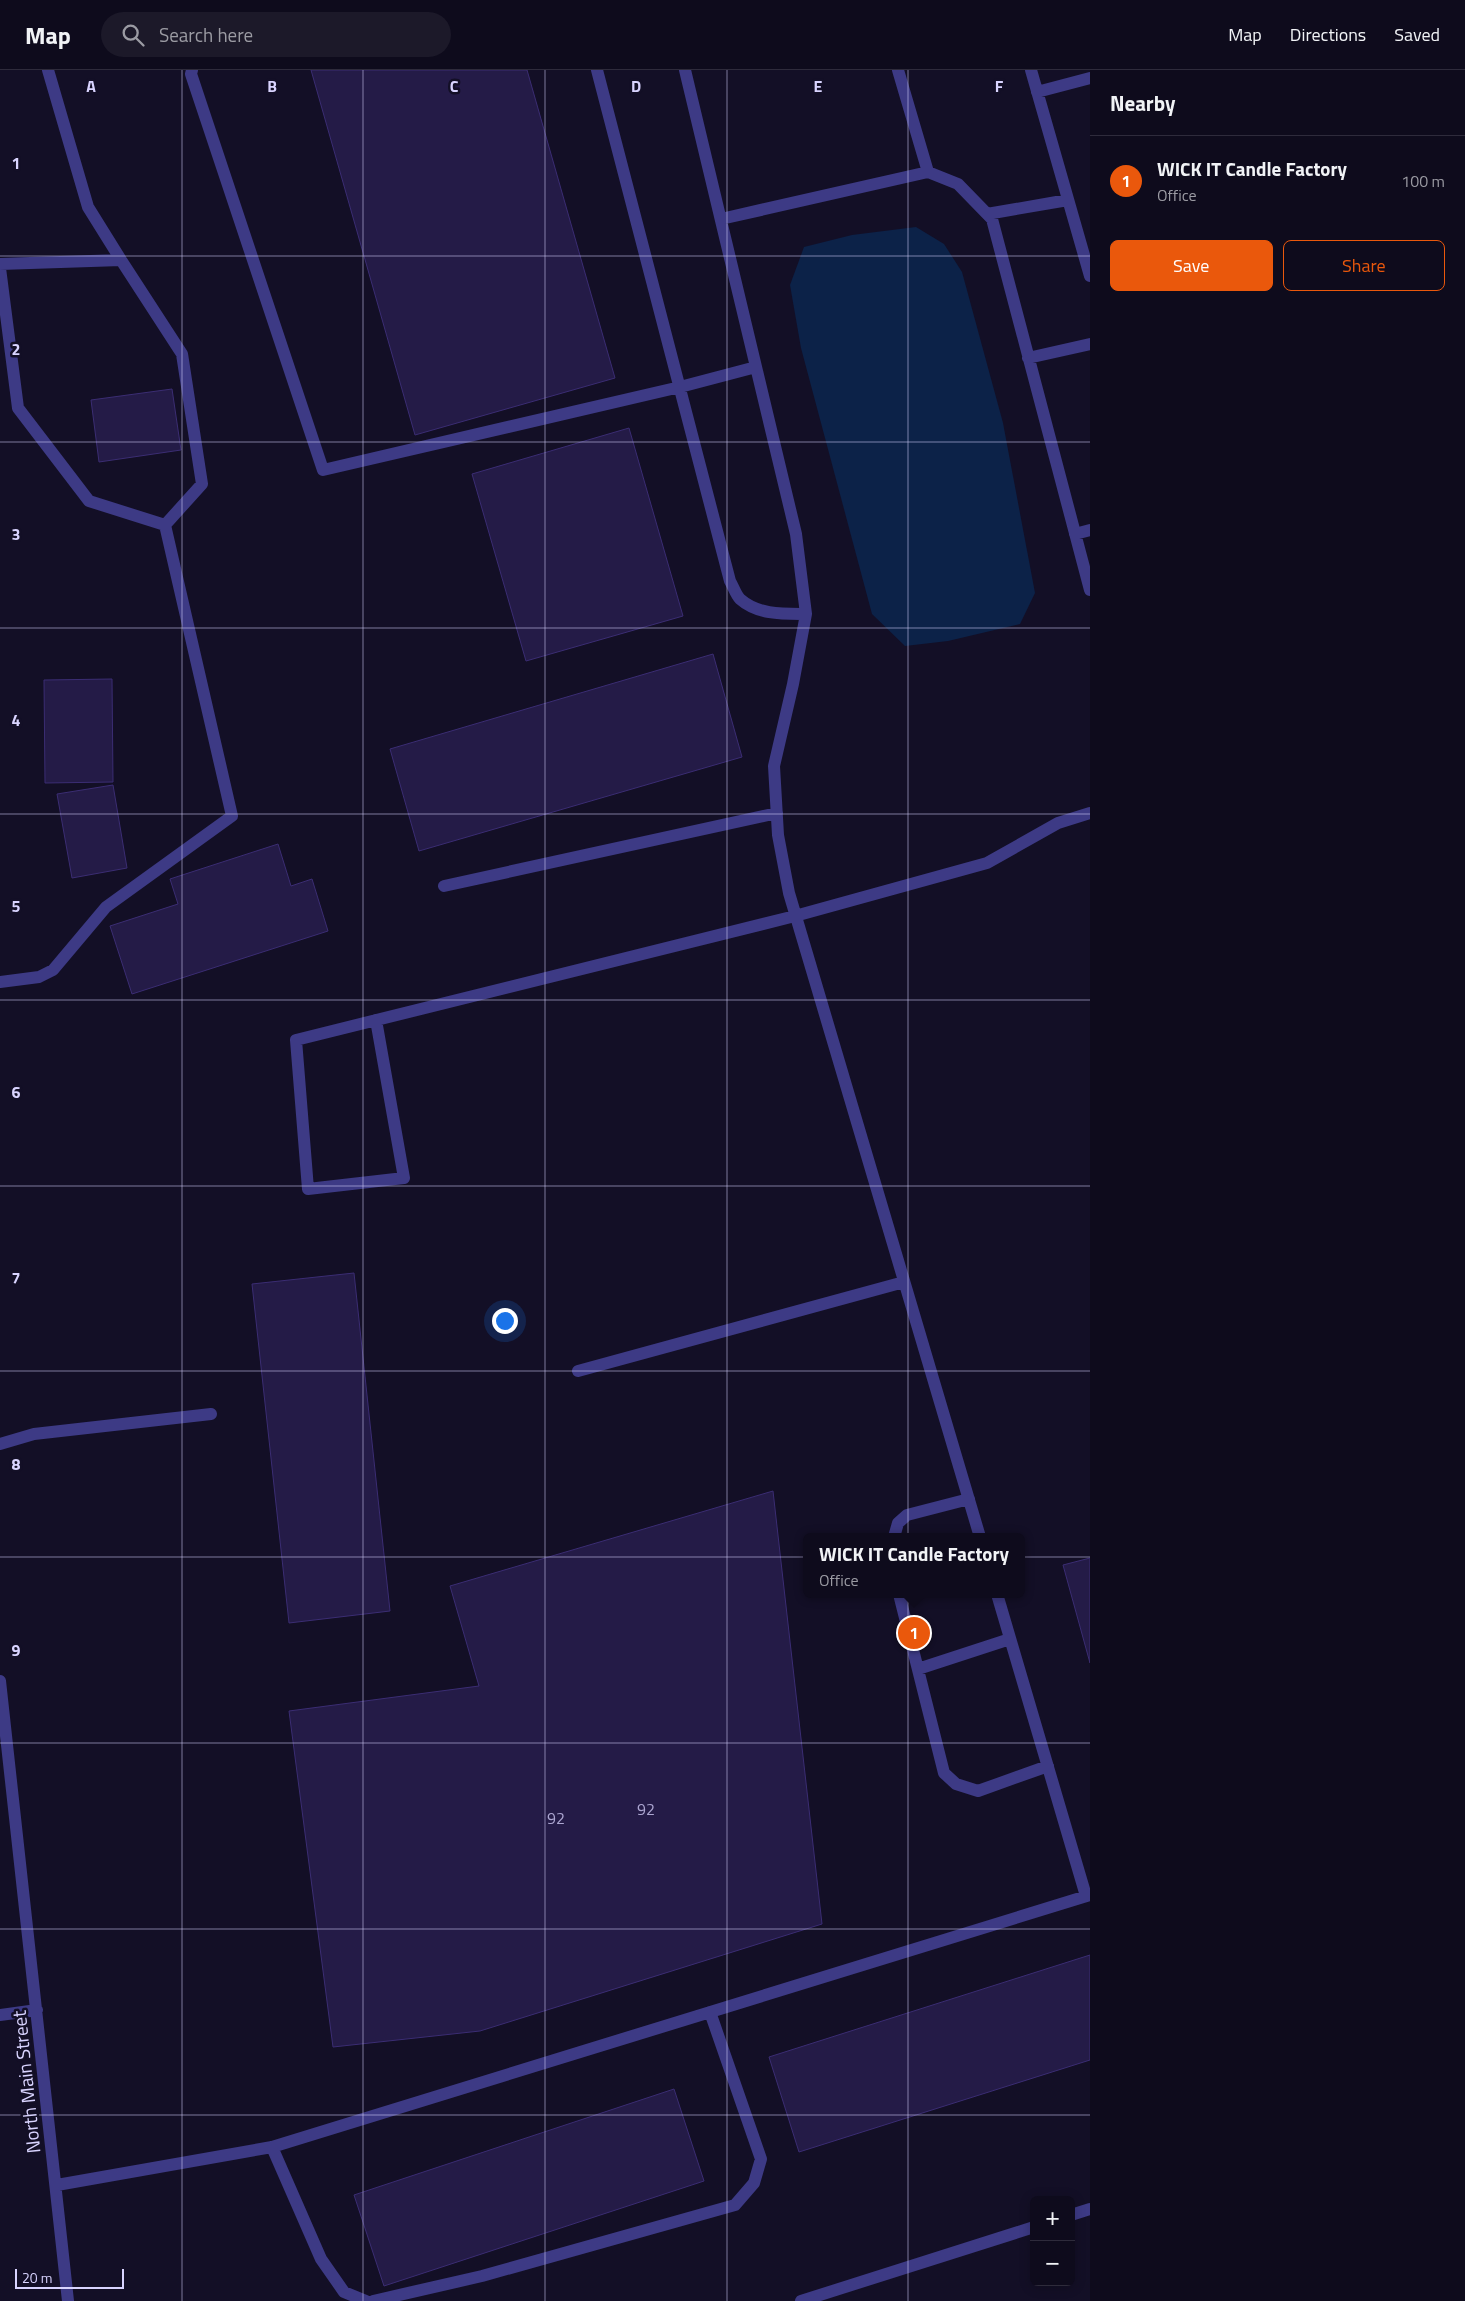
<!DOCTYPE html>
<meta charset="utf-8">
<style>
:root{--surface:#0e0b1c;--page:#1c1929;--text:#f1f3f6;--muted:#9b9ba3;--line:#2e2b3b;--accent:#ea580c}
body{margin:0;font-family:"Titillium Web",sans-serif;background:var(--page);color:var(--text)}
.controls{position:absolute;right:15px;bottom:15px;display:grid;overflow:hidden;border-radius:8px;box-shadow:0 2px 12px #0003}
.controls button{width:45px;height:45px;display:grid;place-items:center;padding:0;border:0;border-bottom:1px solid var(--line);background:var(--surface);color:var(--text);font:25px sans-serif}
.scale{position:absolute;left:15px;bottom:12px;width:109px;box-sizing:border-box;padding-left:5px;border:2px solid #d9d4ff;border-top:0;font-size:14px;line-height:18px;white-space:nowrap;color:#d9d4ff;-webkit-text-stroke:4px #130f26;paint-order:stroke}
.you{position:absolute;left:504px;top:1250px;width:18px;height:18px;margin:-12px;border:4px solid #fff;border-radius:50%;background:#1a73e8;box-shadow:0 0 0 8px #1a73e833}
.badge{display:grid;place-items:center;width:32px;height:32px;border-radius:50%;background:var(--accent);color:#fff;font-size:16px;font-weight:700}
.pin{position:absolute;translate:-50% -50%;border:2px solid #fff;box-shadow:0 1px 5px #0006}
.popup{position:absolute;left:803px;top:1463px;width:222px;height:65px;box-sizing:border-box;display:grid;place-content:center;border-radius:8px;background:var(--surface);filter:drop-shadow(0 1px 4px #0005);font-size:16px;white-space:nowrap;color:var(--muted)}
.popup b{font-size:19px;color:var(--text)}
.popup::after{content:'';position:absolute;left:50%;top:100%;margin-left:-10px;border:10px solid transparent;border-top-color:var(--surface)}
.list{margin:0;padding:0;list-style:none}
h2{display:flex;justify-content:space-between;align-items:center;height:65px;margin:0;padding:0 20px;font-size:21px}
h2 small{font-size:16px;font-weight:400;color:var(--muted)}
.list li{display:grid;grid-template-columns:32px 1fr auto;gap:15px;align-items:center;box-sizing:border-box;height:90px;padding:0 20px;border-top:1px solid var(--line)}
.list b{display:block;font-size:19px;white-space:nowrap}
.list p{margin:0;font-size:16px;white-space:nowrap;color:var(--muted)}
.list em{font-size:16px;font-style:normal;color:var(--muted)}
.actions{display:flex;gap:10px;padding:15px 20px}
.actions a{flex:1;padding:11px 0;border:1px solid var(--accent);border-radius:8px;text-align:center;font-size:18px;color:var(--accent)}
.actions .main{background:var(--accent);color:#fff}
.icon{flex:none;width:28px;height:28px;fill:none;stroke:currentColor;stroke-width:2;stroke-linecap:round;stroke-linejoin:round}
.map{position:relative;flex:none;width:1090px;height:2231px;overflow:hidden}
header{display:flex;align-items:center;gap:30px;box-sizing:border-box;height:70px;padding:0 25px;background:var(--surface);border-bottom:1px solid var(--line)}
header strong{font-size:24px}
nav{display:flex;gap:28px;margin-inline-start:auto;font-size:18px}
.search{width:350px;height:45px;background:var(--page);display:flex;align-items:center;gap:12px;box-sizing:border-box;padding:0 18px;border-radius:28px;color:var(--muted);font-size:19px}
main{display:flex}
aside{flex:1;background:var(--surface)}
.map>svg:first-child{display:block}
.water{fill:#0c2248}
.building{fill:#241b47;stroke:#3b2d73}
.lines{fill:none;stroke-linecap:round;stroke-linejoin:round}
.minor{stroke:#3d3a85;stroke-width:12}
.grid{fill:none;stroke:#d9d4ff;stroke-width:1;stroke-opacity:0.55}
.labels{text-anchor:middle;stroke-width:5;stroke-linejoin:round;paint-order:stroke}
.number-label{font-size:16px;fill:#aca6d1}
.street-label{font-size:19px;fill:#d9d4ff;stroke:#130f26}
.grid-label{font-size:16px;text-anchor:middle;font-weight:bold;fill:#d9d4ff;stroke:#130f26;stroke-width:5;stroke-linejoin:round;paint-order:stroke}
</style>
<header>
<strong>Map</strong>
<div class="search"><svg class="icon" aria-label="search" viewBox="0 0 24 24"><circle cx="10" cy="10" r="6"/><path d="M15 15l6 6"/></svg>Search here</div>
<nav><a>Map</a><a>Directions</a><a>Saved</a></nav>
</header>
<main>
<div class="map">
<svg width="1090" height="2231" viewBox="0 0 1090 2231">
<rect width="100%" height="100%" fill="#130f26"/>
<path class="water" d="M916,157L944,174L962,202L1003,353L1035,523L1020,554L948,571L905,576L872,544L801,278L790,215L804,177L852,165Z"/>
<path class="building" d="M311,0H527L615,308L415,365Z
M172,319L181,380L99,392L91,330Z
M629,358L683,546L526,591L472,404Z
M713,584L742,687L419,781L390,679Z
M112,609L113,712L45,713L44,610Z
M113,715L127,798L72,808L57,724Z
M278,774L291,816L312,809L328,861L132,924L110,856L178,834L170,809Z
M354,1203L390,1541L289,1553L252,1214Z
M773,1421L822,1854L480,1961L333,1977L289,1641L479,1616L450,1516Z
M1090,1488V1593L1063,1495Z
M1090,1885V1990L799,2082L769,1987Z
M674,2019L704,2111L384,2216L354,2125Z"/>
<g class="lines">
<path class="minor" d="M48,0L88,137L121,190
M192,0L191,4L323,400L680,317L756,297
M597,0L730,511C733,516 736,525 740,529C758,545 783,544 806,544
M685,0L796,464L806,544L793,614L774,696L778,765L789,823L980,1467
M898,0L928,102L958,114L992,149L1090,520
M1031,0L1090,206
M1037,22L1090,8
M987,144L1068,130
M721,149L928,102
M0,194L121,190L182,284L202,414L165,455
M0,198L18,338L89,431L165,455
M1028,288L1090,274
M1075,464L1090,460
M444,816L777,743
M0,912L39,907L53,900L106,837L232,746L165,455
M376,950L404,1108L308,1119L296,970L795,846L987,793L1058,753L1090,743
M578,1301L904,1212
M0,1374L34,1364L211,1344
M894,1467L898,1453L907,1445L969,1429
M899,1524L944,1703L956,1714L978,1721L1048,1696
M997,1524L1086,1826
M918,1599L1010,1569
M0,1611L68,2231
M0,1945L37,1940
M272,2077L321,2189L344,2222L366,2231
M57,2115L272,2077L1090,1825
M1071,2145L1090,2139
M373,2231L482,2206L735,2135L754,2113L761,2089L710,1942
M801,2231L1034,2157"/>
</g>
<path class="grid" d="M182,0V2231M363,0V2231M545,0V2231M727,0V2231M908,0V2231M0,186H1090M0,372H1090M0,558H1090M0,744H1090M0,930H1090M0,1116H1090M0,1301H1090M0,1487H1090M0,1673H1090M0,1859H1090M0,2045H1090"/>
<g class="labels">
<g class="number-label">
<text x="646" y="1745">92</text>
<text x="556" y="1754">92</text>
</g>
<g class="street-label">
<text transform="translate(26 2012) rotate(-96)" y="7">North Main Street</text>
</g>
</g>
<g class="grid-label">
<text x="91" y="22">A</text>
<text x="272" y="22">B</text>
<text x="454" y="22">C</text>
<text x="636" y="22">D</text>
<text x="818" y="22">E</text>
<text x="999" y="22">F</text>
<text x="16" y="99">1</text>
<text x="16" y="285">2</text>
<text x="16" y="470">3</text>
<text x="16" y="656">4</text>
<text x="16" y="842">5</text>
<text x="16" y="1028">6</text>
<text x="16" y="1214">7</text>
<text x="16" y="1400">8</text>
<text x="16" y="1586">9</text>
</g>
</svg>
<div class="controls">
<button>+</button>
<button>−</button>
</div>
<div class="scale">20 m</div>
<div class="you"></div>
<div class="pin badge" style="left:914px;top:1563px">1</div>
<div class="popup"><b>WICK IT Candle Factory</b>Office</div>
</div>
<aside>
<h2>Nearby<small></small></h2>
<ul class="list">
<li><span class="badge">1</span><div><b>WICK IT Candle Factory</b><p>Office</p></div><em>100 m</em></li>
</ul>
<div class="actions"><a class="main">Save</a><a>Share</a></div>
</aside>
</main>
